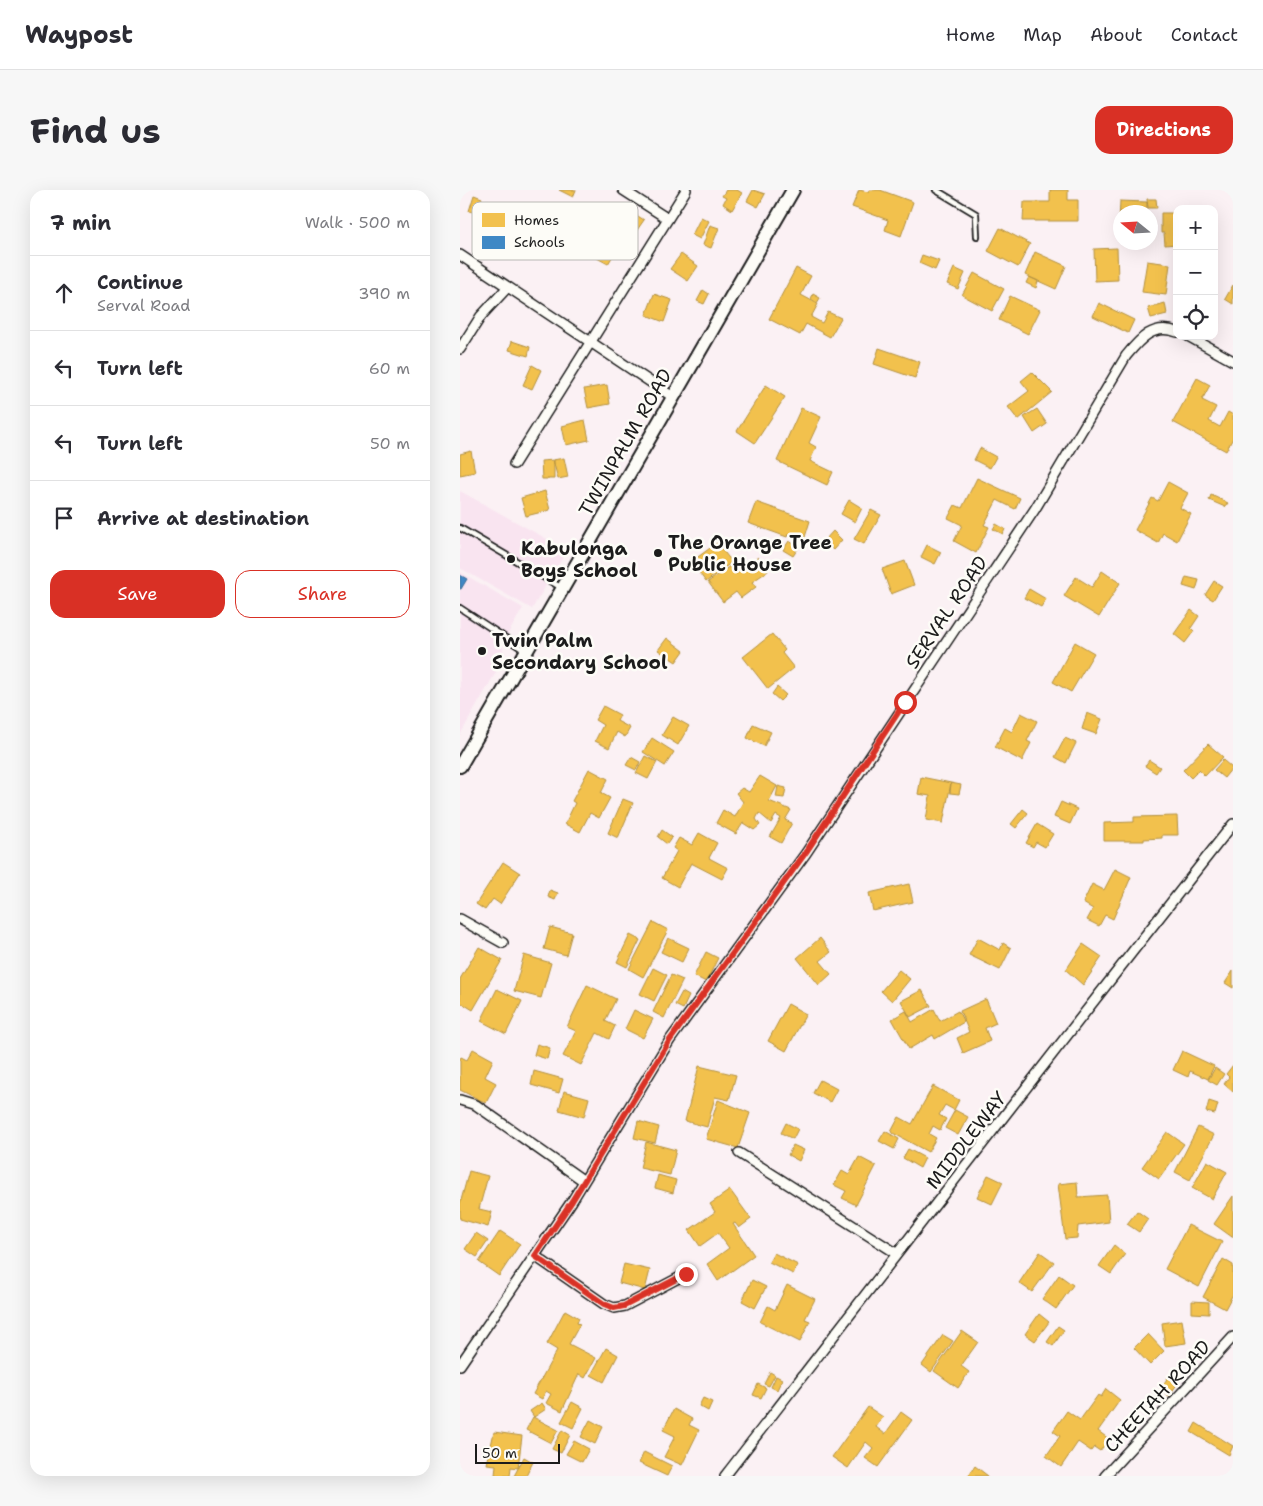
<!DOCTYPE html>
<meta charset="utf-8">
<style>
:root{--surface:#fff;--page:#f7f7f7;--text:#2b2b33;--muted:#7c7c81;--line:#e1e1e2;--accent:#d93025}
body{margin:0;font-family:"Shantell Sans",sans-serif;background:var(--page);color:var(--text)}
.controls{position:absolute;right:15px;top:15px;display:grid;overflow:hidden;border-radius:10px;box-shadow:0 5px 20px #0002}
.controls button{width:45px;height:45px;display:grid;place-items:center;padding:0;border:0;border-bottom:1px solid var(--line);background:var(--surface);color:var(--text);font:25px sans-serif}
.compass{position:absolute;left:653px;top:15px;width:45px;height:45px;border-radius:50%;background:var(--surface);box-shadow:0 5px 20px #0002;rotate:288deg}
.scale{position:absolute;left:15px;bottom:12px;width:85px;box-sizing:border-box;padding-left:5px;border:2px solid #1c1c1c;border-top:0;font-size:14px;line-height:18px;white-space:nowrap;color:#1c1c1c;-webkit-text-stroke:4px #fdfcf7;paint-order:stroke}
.stop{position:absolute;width:15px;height:15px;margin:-11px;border:4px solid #d93025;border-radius:50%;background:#fff}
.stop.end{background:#d93025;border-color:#fff;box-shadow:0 1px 5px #0008}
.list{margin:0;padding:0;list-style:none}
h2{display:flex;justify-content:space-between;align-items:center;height:65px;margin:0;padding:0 20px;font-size:21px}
h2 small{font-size:16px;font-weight:400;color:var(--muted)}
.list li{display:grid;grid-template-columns:32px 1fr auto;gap:15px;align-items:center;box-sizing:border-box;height:75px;padding:0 20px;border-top:1px solid var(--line)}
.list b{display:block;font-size:19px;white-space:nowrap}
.list p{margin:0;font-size:16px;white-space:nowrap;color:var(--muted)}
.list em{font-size:16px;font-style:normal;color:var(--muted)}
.actions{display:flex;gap:10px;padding:15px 20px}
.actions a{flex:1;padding:11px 0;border:1px solid var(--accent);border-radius:15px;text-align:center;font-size:18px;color:var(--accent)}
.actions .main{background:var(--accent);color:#fff}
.icon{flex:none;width:28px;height:28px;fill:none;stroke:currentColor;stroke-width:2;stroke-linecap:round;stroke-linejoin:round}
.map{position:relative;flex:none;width:773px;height:1286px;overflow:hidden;border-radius:15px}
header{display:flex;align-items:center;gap:30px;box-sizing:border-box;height:70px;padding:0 25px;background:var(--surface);border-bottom:1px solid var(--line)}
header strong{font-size:24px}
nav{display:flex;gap:28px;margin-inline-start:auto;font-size:18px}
.intro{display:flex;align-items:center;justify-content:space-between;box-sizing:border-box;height:120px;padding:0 30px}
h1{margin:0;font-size:35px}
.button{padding:12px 22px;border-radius:15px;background:var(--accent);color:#fff;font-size:18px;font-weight:700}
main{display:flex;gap:30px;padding:0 30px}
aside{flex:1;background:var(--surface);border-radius:15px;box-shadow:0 5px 20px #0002}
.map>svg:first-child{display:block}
.built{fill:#f9e4f0}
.homes{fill:#f2c14e;stroke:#b2903f}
.schools{fill:#3f88c5;stroke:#346892}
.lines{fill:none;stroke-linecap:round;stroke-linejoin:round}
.service-casing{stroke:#1c1c1c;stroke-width:8}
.minor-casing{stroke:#1c1c1c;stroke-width:12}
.secondary-casing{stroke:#1c1c1c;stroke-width:16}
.service{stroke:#fdfcf7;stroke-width:4.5}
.minor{stroke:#fdfcf7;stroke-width:9}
.secondary{stroke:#fdfcf7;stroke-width:12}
.route{stroke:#d93025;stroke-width:6}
.poi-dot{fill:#1c1c1c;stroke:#fdfcf7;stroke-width:2}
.labels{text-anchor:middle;stroke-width:5;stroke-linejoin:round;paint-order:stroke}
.street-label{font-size:19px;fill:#1c1c1c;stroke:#fdfcf7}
.poi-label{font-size:19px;font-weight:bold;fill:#1c1c1c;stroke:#fdfcf7;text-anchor:start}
.key{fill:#fdfcf7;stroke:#bab9b5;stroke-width:1}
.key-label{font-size:14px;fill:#1c1c1c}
</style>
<header>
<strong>Waypost</strong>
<nav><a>Home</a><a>Map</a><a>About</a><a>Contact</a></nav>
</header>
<div class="intro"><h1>Find us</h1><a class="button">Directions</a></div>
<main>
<aside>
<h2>7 min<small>Walk · 500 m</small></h2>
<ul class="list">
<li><svg class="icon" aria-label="ahead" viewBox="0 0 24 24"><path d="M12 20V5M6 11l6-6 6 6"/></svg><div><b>Continue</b><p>Serval Road</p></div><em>390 m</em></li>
<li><svg class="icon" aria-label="left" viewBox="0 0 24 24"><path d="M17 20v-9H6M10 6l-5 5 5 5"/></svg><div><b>Turn left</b></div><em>60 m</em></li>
<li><svg class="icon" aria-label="left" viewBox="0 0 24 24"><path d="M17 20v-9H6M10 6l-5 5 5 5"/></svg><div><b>Turn left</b></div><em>50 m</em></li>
<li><svg class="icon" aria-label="arrive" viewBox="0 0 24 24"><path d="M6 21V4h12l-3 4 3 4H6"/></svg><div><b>Arrive at destination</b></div></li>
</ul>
<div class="actions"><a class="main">Save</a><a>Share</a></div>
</aside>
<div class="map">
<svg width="773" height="1286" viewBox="0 0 773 1286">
<rect width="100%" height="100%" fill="#fbf1f4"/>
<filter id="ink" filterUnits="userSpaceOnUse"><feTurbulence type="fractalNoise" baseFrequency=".02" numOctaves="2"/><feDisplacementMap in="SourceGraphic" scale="10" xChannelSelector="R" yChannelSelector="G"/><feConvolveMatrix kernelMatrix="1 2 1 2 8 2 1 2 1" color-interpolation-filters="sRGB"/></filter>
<g filter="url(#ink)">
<path class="built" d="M0,301L107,360L72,419L0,378Z
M0,382L63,418L42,454L44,468L0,545Z"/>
<path class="homes" d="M99,0H116L113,7Z
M266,0H277L282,3L272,20L263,14L266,8L262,6Z
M293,0L305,4L298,17L287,11Z
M399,0L408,2L409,0H420L453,12L441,46L425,40L428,30L392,17Z
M590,0H608V10H618V31H563L564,12H590Z
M14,5L22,8L17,23L9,21Z
M687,9H696L697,18H688Z
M27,10L36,16L28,29L18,23Z
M660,11L687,12V22H660L659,33Z
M167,19L184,30L175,43L165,36L163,39L156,35Z
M701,23H717V54L705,55L704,43H701Z
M241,27L249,31L240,49L232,45Z
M250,35L259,38L251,58L243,55Z
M540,38L570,54L558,77L528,61Z
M147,51L158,57L148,74L137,68Z
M657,58L658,90L635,91L634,59Z
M575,62L606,76L596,99L565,85Z
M221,64L238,76L228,91L210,79Z
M462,65L479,71L475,80L459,73Z
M687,71L710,74L706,105L682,102Z
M336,78L351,86L341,105L358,114L351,127L362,133L368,122L381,128L370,147L346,134L340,145L309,129Z
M494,78L505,83L498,99L487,94Z
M514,83L544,99L532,121L502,105Z
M569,87L578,91L576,98L566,93Z
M773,95V114L765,109Z
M243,100L249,104L244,114L237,111Z
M194,104L212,110L204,132L186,125Z
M353,104L360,108L357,113L351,109Z
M550,106L580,120L568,144L539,130Z
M639,113L674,130L668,143L633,126Z
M705,113L707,124L691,128L688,118Z
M52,151L70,157L68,166L49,160Z
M419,158L460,172L455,188L414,174Z
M72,175L81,180L72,199L63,195Z
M572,182L592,202L558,230L548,217L569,201L561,191Z
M737,188L750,195L742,210L756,217L749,231L760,237L768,222L773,225V248L766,261L713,232Z
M147,195L150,214L128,218L124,199Z
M306,195L325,207L295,253L277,241Z
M341,218L361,227L349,253L356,257L350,271L373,282L367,295L317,271Z
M577,219L587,234L574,243L564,227Z
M125,230L129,250L106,255L102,236Z
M520,258L536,267L530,278L514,270Z
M11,261L15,282L0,285V264Z
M104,268L108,287L98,289L93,270Z
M94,270V289H82L81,271Z
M517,288L560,308L555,319L537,310L524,335L529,337L516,363L494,351L502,335L488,328L495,315L502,318Z
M708,292L728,303L720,318L731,324L717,351L703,343L698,353L675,340L692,308L698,311Z
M85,301L90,320L66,326L61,308Z
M751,305L768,313L765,317L749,310Z
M389,310L402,318L395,332L381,324Z
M296,312L350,331L344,350L328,344L327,347L288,333Z
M411,320L421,325L404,354L394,349Z
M536,334L545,339L543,344L533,339Z
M373,341L382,350L373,360L364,351Z
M329,351L339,357L333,366L323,360Z
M257,353L272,372L246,392L231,372Z
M467,355L481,362L475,374L461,367Z
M298,367L308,381L292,392L296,397L281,408L276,402L263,412L248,392L270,376L276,384Z
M445,371L454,395L431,404L422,379Z
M642,381L660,393L639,427L604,406L616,387L632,397Z
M726,387L739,390L736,400L723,396Z
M754,391L762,396L753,410L745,405Z
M569,399L586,409L581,417L564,408Z
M731,420L739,426L731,438L734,441L725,453L714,444Z
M312,444L325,460L322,463L334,478L308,499L283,467Z
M207,448L224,461L216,472L198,460Z
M615,452L634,463L611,502L593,492Z
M317,497L326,505L320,511L312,504Z
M143,516L160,525L157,531L170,538L165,547L157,542L149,558L135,551L143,535L135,530Z
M561,523L577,531L567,551L571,553L562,571L535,557L545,538L552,542Z
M627,523L642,529L636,544L622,539Z
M213,527L229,536L218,555L202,545Z
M293,534L311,542L304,556L287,548Z
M192,548L214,562L205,576L183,562Z
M605,548L616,553L606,573L595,567Z
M748,554L763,567L745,586L739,580L731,588L723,580Z
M185,566L197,572L188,589L176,583Z
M171,567L180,572L176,580L166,575Z
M689,570L700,577L696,583L685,576Z
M763,570L772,578L764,588L754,580Z
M129,579L148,589L141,603L150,608L139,628L130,623L120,642L105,634L115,613L112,611Z
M300,586L317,596L309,611L331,620L325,630L332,633L321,653L310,647L321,628L316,625L311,633L299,623L296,629L300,635L294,640L283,633L276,644L256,633L263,620L275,627L283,612L276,603L282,598L289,602Z
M461,587L491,593L483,633L466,630L470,606L458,604Z
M491,593L501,595L499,604L490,603Z
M318,596L326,598L324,608L316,607Z
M163,609L173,613L158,648L148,643Z
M601,612L617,619L610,634L594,627Z
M563,619L568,623L556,638L551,634Z
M717,626L718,645H702V648L684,649V651H644V633L674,632V627Z
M577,634L593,644L585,657L576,652L573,657L566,653Z
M202,640L212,647L207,654L198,647Z
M239,643L257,653L249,668L268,678L262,689L231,673L218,697L202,688L217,661L213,658L219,648L232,655Z
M43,672L60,683L40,714L33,709L25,720L16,714Z
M655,679L671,687L653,729L645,725L639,736L627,730L633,719L623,713L632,694L644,700Z
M449,694L453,712L413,721L409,703Z
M90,700L98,703L95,710L88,707Z
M193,732L208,740L183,787L169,779Z
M90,737L112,743L106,765L84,759Z
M170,745L180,750L167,777L157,772Z
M208,748L229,758L222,772L201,762Z
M360,748L371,762L360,771L371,784L359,795L337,768Z
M518,748L540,760L543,753L551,758L540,780L509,765Z
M623,754L642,767L623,795L606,780Z
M19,757L42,770L13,820L0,812V789Z
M246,762L258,768L246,792L234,786Z
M64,765L91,773L81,808L54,801Z
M193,778L207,785L194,811L180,804Z
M439,780L450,789L432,811L421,801Z
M773,781V798L765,793Z
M211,785L223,790L204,828L193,822Z
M127,795L156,809L145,831L155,836L149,849L137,843L121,875L103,866L116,841L107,837Z
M37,799L62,811L46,844L21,831Z
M462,800L471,816L450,827L441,811Z
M222,802L229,806L223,819L215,815Z
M526,809L536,833L525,838L530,851L503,863L497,848L509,842L500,821Z
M328,814L346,824L326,861L308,851Z
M474,819L480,831L498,821L504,832L475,849L473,845L449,859L432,829L446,821L452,832Z
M174,820L193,829L183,848L165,839Z
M77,854L90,858L87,869L74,865Z
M13,859L33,870L25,887L36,893L26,913L0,900V869L1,867L7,870Z
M722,861L754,876L748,889L730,881L728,887L713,880Z
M773,875V902L764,894L769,887L766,884Z
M239,876L276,885L269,910L255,907L247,937L225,931Z
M755,878L764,884L757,895L748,890Z
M74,881L103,889L99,903L71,895Z
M360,890L377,899L370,912L353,903Z
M473,896L499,910L494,920L485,915L479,925L486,929L480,940L473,936L469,944L476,948L468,962L431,942L439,927L452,934Z
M104,901L129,908L124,927L99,920Z
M258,910L290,923L278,958L246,949Z
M749,911L758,914L755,924L746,922Z
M495,920L508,927L498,945L485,938Z
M178,931L199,937L195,953L174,948Z
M326,933L338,939L333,949L321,943Z
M738,937L754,945L730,990L715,982Z
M425,941L439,949L434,959L419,951Z
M707,942L724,954L699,989L682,977Z
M186,952L216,960L210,985L180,978Z
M333,955L344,960L339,971L328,965Z
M448,959L465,968L460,978L443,968Z
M399,967L416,976L396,1015L382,1008L386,1001L374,995L382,981L389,985Z
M747,971L767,982L752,1009L732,998Z
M9,981L28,986L19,1019L32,1022L28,1037L0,1029V1014Z
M198,985L216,990L213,1003L195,998Z
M528,985L543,992L532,1014L517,1007Z
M617,992L618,1007L647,1005L649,1032L618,1036L617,1048L605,1049L598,994Z
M270,1000L291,1029L279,1038L275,1033L273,1034L294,1065L258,1091L247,1074L269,1058L258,1043L240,1056L229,1040L255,1022L250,1014Z
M773,1006V1045L772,1047L754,1034Z
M677,1021L688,1029L679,1042L667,1034Z
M728,1035L762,1052L739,1097L705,1079Z
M40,1041L60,1054L39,1086L19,1072Z
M16,1043L28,1051L17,1067L5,1059Z
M654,1055L665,1064L651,1084L639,1076Z
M580,1062L594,1072L572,1102L559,1093Z
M314,1063L338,1075L333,1084L309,1072Z
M763,1069L773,1075V1104L765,1119L743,1107Z
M164,1074L190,1080L185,1100L159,1093Z
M599,1085L613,1095L596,1119L582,1109Z
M292,1090L306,1097L295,1118L282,1111Z
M327,1095L355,1109L345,1129L350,1131L340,1152L300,1132L308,1116L315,1120Z
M732,1111L749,1112V1124L732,1123Z
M105,1120L119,1128L117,1133L120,1134L109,1154L136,1168L125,1188L119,1184L102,1221L86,1213L91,1204L86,1201L82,1209L73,1204L97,1160L87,1154Z
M579,1124L589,1132L575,1151L565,1144Z
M722,1130L726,1153L705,1156L702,1133Z
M598,1136L604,1140L593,1156L587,1152Z
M502,1141L518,1152L501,1176L509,1182L498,1198L474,1181Z
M688,1144L704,1161L690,1175L674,1158Z
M483,1145L493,1151L471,1182L462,1175Z
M146,1158L158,1165L144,1192L131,1185Z
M310,1182L315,1185L309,1196L304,1194Z
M711,1183L720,1190L709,1206L700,1199Z
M316,1186L322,1189L317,1200L311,1197Z
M298,1194L306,1198L301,1208L293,1205Z
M646,1199L660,1210L638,1241L649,1249L640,1261L634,1257L631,1261L618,1252L601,1277L586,1266L600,1246L593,1241L607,1221L620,1230L638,1205L641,1207Z
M243,1208L252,1212L248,1221L239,1216Z
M112,1212L123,1218L113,1238L101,1232Z
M82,1213L86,1219L74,1227L70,1221Z
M408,1217L423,1227L416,1237L425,1244L441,1222L452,1230L418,1277L405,1268L413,1258L406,1252L388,1278L372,1267Z
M214,1219L232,1229L229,1235L239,1240L222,1275L204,1267L215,1246L203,1240Z
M73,1227L98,1240L91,1253L66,1240Z
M130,1230L143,1237L135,1254L121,1247Z
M736,1233L773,1256L769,1265L731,1242Z
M102,1240L110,1245L101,1263L92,1259Z
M34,1242L62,1246L58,1278L51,1277L50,1286L35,1285L36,1275L27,1274Z
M114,1251L129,1259L122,1272L106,1264Z
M184,1262L212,1276L207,1286L179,1273Z
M64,1267L73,1272L66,1286H54Z
M515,1276L528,1286H508Z"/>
<path class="schools" d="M0,385L7,389L1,399H0Z"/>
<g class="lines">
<defs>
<path id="service" d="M476,0L516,24L517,46
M0,338L102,398
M0,418L64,460"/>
<path id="minor" d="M163,0L208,29
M0,65L213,207
M728,146L773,171
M0,159L21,126L47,98
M54,274L226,0
M0,729L43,753
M0,910L16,915L124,991
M279,963L436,1063
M75,1066L144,1114L154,1118L165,1116L226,1084
M0,1175L112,1011L210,850L346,663L575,319L666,166C680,149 693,133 717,142
M265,1286C434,1068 602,850 773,634
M645,1286L773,1147"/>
<path id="secondary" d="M0,576L333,0"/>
</defs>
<use href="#service" class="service-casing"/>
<use href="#minor" class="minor-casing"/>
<use href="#secondary" class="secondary-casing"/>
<use href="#service" class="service"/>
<use href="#minor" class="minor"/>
<use href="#secondary" class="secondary"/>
</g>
</g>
<g class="lines" filter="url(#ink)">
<path class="route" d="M226,1084L164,1116L154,1118L144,1114L75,1066L112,1011L210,850L346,662L445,512"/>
</g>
<g class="poi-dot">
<circle cx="198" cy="363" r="5"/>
<circle cx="51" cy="369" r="5"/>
<circle cx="22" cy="461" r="5"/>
</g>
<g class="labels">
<g class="street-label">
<text transform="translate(165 252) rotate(-60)" y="7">TWINPALM ROAD</text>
<text transform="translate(486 422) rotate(-56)" y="7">SERVAL ROAD</text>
<text transform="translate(506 950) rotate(-52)" y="7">MIDDLEWAY</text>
<text transform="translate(697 1206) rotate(-47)" y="7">CHEETAH ROAD</text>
</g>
<g class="poi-label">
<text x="208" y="359">The Orange Tree<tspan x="208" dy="22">Public House</tspan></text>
<text x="61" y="365">Kabulonga<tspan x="61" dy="22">Boys School</tspan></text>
<text x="32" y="457">Twin Palm<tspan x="32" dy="22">Secondary School</tspan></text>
</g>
</g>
<rect x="12" y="12" width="166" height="58" rx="8" class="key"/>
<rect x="22" y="23" width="23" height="14" fill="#f2c14e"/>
<rect x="22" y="46" width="23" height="13" fill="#3f88c5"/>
<g class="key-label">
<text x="54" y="35">Homes</text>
<text x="54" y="57">Schools</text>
</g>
</svg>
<div class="controls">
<button>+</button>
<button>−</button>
<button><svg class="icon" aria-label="locate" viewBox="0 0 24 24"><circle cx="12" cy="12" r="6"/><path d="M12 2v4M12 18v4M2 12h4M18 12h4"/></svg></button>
</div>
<svg class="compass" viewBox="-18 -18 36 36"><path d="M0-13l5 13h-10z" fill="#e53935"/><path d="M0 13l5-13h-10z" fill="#7c7c81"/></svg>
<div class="scale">50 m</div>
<div class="stop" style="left:445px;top:512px"></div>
<div class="stop end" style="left:226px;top:1084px"></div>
</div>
</main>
